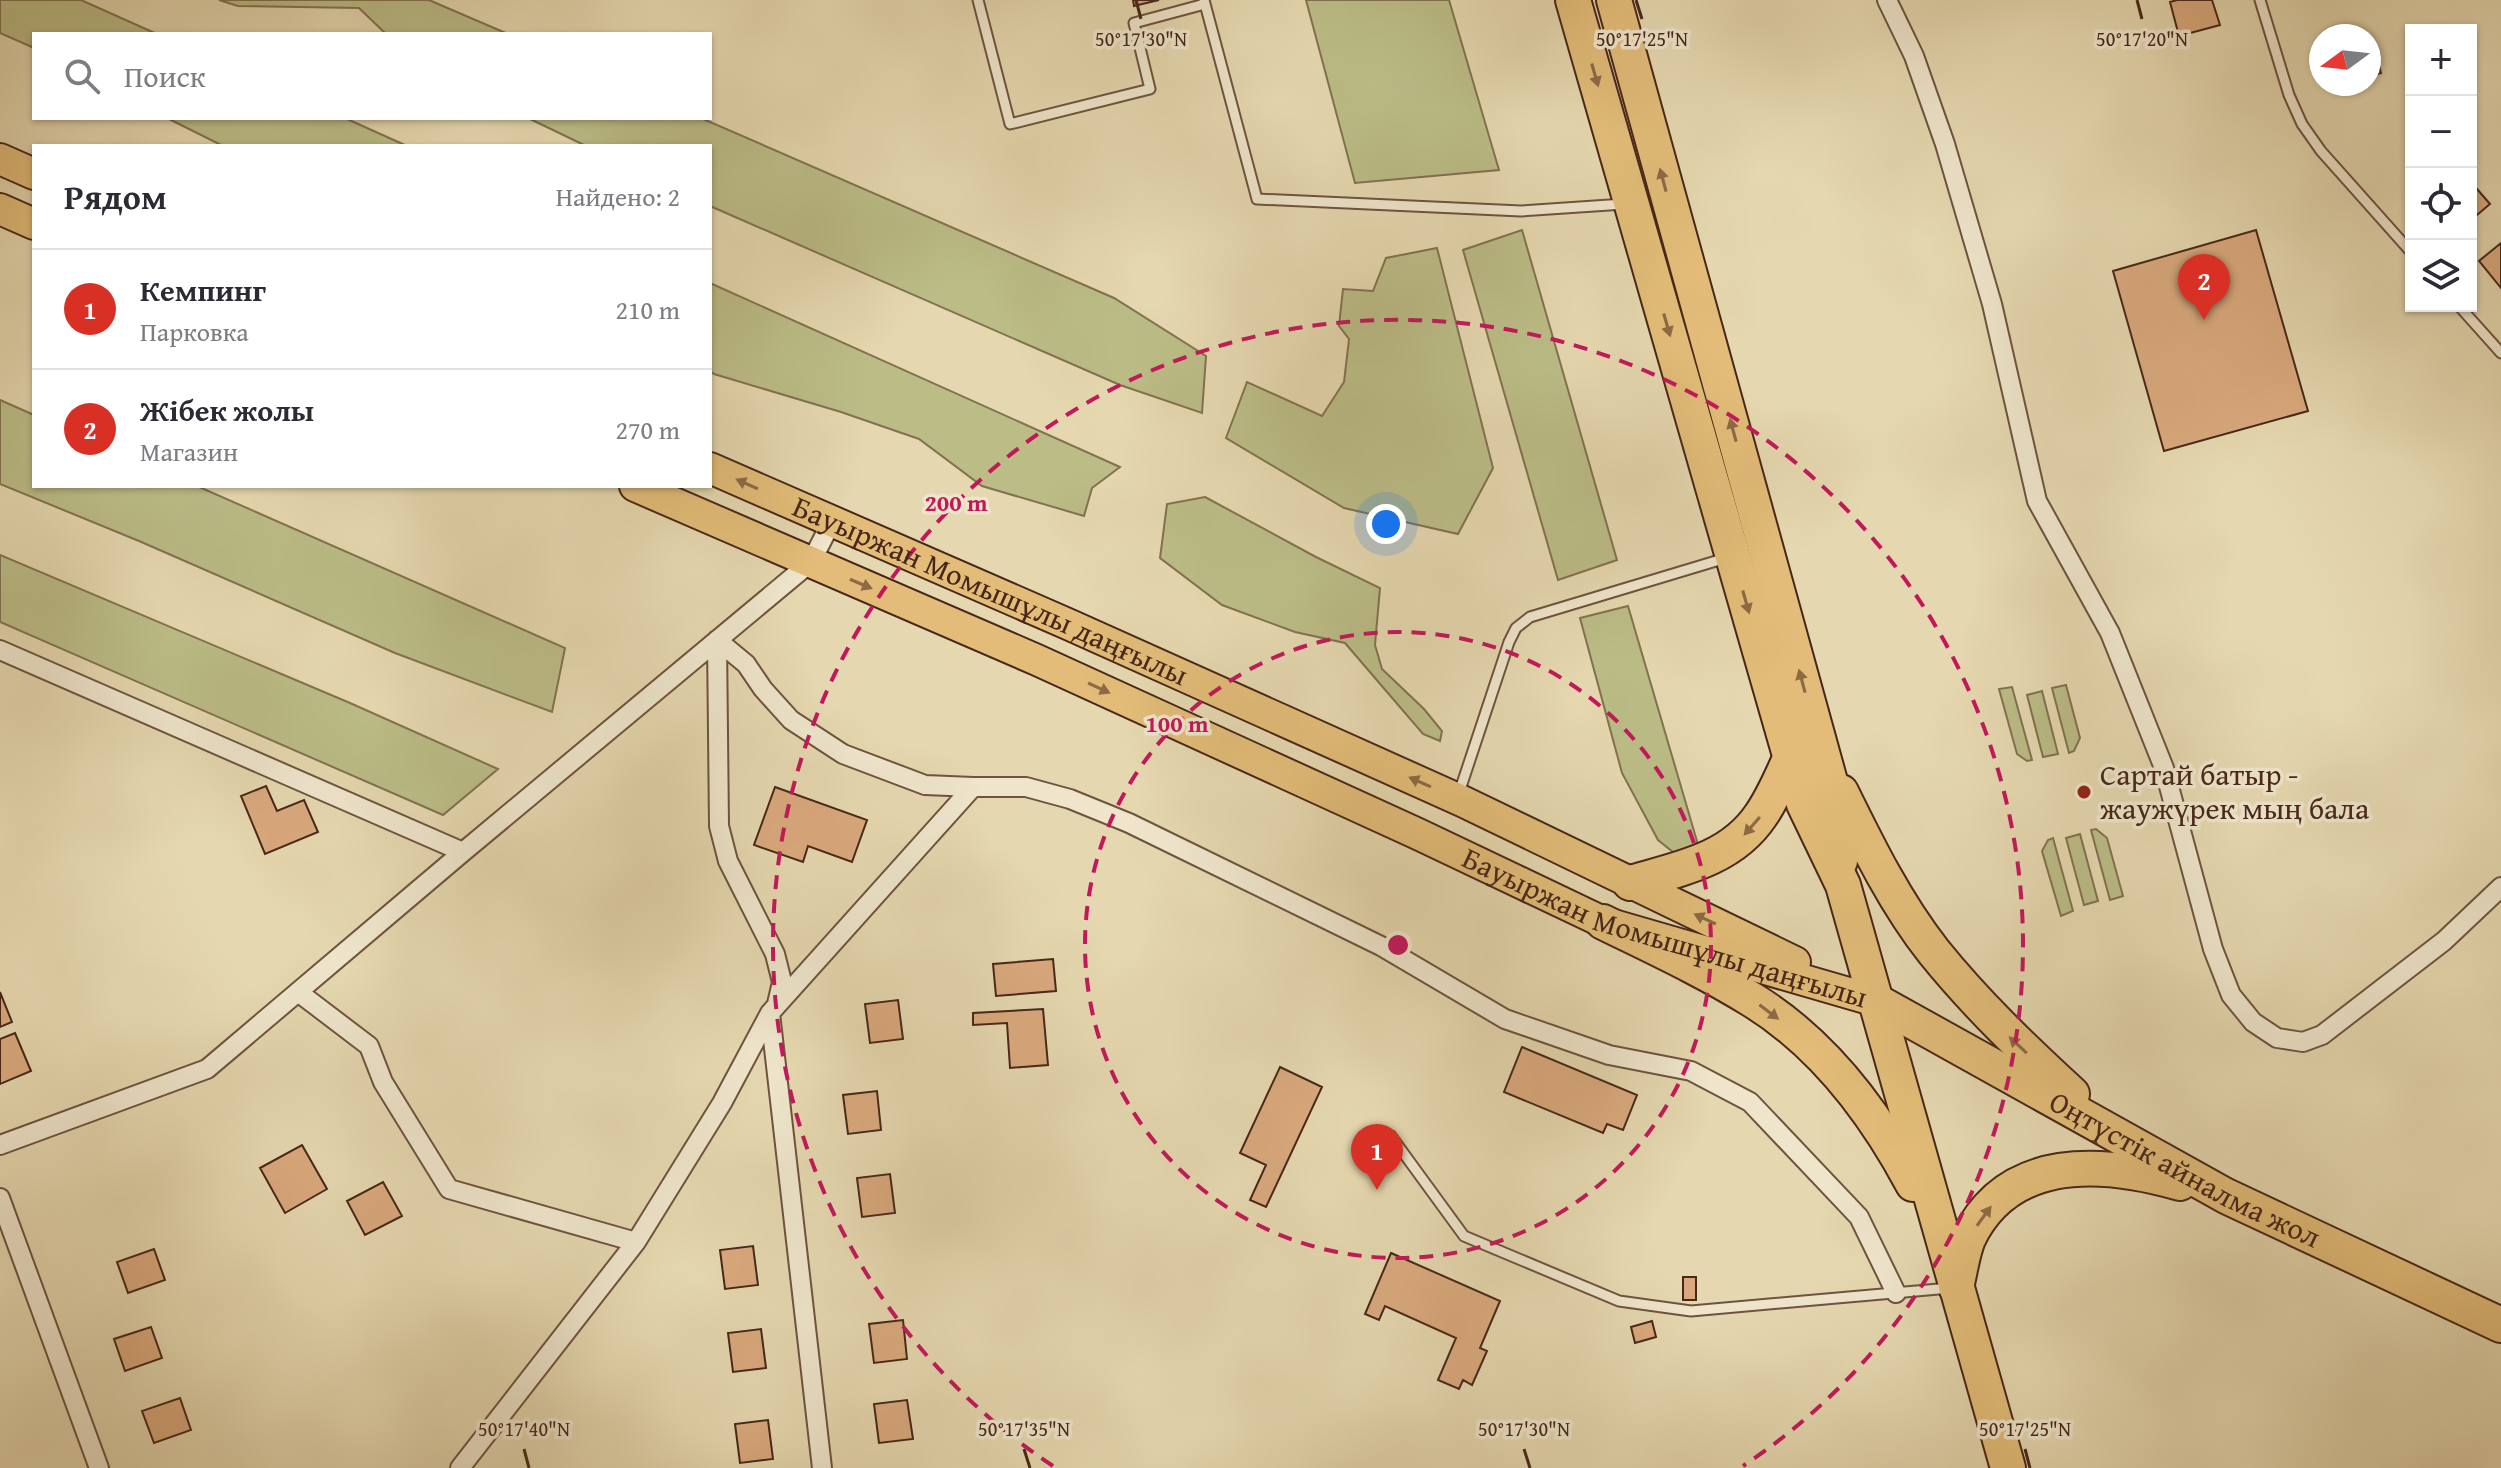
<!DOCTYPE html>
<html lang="ru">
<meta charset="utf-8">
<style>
:root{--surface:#fff;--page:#f2f2f3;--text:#2b2b33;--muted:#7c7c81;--line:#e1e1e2;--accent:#d93025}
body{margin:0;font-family:"Gentium Book Plus",serif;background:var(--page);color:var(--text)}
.controls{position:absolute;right:24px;top:24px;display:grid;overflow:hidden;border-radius:0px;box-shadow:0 2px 6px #0004}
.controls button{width:72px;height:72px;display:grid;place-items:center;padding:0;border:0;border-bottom:2px solid var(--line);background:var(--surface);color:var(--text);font:40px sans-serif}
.compass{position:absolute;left:2309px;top:24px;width:72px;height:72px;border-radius:50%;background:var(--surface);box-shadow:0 2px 6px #0004;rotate:255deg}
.you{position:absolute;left:1386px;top:524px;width:28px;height:28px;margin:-20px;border:6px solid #fff;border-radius:50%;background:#1a73e8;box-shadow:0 0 0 12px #1a73e833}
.badge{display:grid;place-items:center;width:52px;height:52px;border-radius:50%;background:var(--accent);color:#fff;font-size:26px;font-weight:700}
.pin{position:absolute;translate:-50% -66px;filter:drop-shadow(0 2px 4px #0008)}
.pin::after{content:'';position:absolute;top:42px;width:28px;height:24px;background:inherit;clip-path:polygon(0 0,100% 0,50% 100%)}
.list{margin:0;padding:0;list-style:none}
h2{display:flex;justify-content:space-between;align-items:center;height:104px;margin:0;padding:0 32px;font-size:34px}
h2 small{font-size:26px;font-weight:400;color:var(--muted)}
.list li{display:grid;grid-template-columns:52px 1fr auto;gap:24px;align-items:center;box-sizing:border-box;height:120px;padding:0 32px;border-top:2px solid var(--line)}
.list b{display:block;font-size:30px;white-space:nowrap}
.list p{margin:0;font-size:26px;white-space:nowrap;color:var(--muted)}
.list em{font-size:26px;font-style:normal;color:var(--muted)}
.icon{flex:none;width:44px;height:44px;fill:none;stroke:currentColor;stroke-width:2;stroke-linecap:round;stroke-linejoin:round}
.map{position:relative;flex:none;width:2501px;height:1468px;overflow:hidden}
.search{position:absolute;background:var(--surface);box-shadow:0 2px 6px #0004;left:32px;top:32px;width:680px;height:88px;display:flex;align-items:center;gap:20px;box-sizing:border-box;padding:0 28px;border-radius:0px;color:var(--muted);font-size:30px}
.panel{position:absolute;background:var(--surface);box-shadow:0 2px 6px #0004;left:32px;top:144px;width:680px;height:344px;border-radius:0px}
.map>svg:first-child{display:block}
.green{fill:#bbbc86;stroke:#817250;stroke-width:2}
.building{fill:#d9a97d;stroke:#472719;stroke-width:2}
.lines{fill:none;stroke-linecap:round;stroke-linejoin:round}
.lane-casing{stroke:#6e533e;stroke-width:13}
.street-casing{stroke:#6e533e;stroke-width:22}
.primary-casing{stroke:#472719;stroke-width:34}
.highway-casing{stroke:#472719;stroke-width:38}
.lane{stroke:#eee5cb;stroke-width:9}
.street{stroke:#eee5cb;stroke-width:18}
.primary{stroke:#e2bc78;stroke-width:30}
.highway{stroke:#e2bc78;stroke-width:34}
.oneway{fill:#8d6a44}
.ticks{fill:none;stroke:#472719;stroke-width:3}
.ring{fill:none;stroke:#c2185b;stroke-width:4;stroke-dasharray:14 10}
.poi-dot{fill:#8f2418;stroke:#eee5cb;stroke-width:3}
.labels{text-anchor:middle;stroke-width:7;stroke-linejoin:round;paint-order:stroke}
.street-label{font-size:30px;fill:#472719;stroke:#eee5cb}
.poi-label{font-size:30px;fill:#472719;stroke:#eee5cb;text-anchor:start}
.ticks-label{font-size:20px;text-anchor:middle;fill:#472719;stroke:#eee5cb;stroke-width:7;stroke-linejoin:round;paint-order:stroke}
.centre{fill:#c2185b;stroke:#eee5cb;stroke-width:4}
.ring-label{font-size:24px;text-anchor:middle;font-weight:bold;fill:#c2185b;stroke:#eee5cb;stroke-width:7;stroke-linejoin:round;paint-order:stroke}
</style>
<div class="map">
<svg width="2501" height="1468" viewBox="0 0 2501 1468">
<rect width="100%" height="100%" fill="#e5d7af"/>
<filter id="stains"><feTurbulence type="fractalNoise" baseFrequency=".0025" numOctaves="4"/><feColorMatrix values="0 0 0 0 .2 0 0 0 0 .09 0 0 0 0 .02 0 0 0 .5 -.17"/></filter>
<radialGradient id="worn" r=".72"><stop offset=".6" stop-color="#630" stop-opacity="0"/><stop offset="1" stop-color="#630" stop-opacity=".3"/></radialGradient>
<path class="green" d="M0,0H81L157,34H34V48L0,33Z
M219,0H429L508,34H386L359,8L238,6Z
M1306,0H1449L1499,170L1355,183Z
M167,118H345L407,146H223Z
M528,118H701L1114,298L1206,356L1202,413L1120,385L710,206V146H586Z
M1522,230L1617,560L1558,580L1463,250Z
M1437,248L1493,468L1458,534L1344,508L1226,438L1247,382L1322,416L1344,382L1349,339L1339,326L1343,289L1373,291L1386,258Z
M710,283L1120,467L1092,488L1084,516L982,486L919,439L841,412L714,374L710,371Z
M0,400L34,415V486H197L565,648L552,712L395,653L139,541L0,484Z
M1205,497L1316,557L1380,588L1375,645L1382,669L1424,709L1442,731L1440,741L1423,734L1345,643L1295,632L1222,605L1160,558L1167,504Z
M0,555L350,703L498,769L443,815L0,622Z
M1628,606L1699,848L1688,864L1658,840L1622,773L1580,618Z
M2066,685L2080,738L2074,751L2069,753L2052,688Z
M2012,687L2032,760L2027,761L2017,754L1999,689Z
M2042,691L2058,754L2043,757L2027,695Z
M2096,829L2107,838L2123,896L2110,900L2091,830Z
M2080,834L2098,901L2084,905L2066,838Z
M2053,838L2073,911L2061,916L2042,851L2048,840Z"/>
<path class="building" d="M1133,0H1159L1134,6Z
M2177,0H2212L2220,25L2179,36L2170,2Z
M2371,38L2381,73L2369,76V39Z
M2471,182L2490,204L2471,220Z
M2256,230L2308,411L2164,451L2113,271Z
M2501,243V288L2479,261Z
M266,786L277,811L304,800L318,832L265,854L241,796Z
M775,787L867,820L852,862L808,846L803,862L754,845Z
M1053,959L1056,991L996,996L993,964Z
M0,992L12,1022L0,1027Z
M898,1000L903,1039L870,1043L865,1004Z
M1043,1009L1048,1065L1010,1068L1007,1023L973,1025V1013Z
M15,1033L31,1071L0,1084V1039Z
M1522,1047L1637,1095L1623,1130L1607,1124L1603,1133L1504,1092Z
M1280,1067L1322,1087L1266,1207L1250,1200L1266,1165L1240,1153Z
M877,1091L881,1130L848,1134L843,1095Z
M302,1145L327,1189L285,1213L260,1168Z
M890,1174L895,1213L862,1217L857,1178Z
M383,1182L402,1216L365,1235L347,1201Z
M753,1246L758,1285L725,1289L720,1250Z
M154,1249L165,1280L128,1293L117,1262Z
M1391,1253L1500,1301L1480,1348L1487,1351L1472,1385L1463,1380L1459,1389L1438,1380L1456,1338L1385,1306L1379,1320L1365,1314Z
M1683,1277H1696V1300H1683Z
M903,1320L907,1359L874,1363L869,1324Z
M1652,1321L1656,1337L1635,1343L1631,1327Z
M151,1327L162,1358L125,1371L114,1339Z
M761,1329L766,1368L733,1372L728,1333Z
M180,1398L191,1430L154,1443L142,1411Z
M907,1400L913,1439L879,1443L874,1404Z
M768,1420L773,1459L740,1463L735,1424Z"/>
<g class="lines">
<defs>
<path id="lane" d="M978,0L1010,124L1150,89L1134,23L1205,4
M1204,0L1257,199L1521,211L1624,204
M2260,0L2289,95L2302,124L2321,151L2411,252
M2459,306L2501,353
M1458,796L1509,642L1516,628L1530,617L1726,558
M1391,1136L1464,1236L1619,1301L1691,1311L1950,1288"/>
<path id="street" d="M1887,0L1914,56L1945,144L1992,304L2037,501L2110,633L2164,768L2213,949L2231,995L2253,1022L2277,1038L2303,1042L2322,1035L2444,941L2501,887
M717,640L719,826L728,861L775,954L782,982L777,1004
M0,650L463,852
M973,787H1026L1070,799L1129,823L1381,946L1505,1019L1609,1055L1691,1071L1750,1102L1859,1217L1896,1293
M298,992L369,1046L383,1082L449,1189L636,1242
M770,1013L822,1468
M0,1145L207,1069L463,852L811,562L832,521
M0,1198L99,1468
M460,1468L636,1242L722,1103L770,1013L973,787L925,785L843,754L791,720L763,689L746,664L717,640"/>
<g id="primary">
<path d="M0,159L34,174"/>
<path d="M0,209L34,224"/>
<path id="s1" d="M710,468L1070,625L1462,801L1795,962"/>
<path id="s2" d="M635,486L1037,660L1418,834L1603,922L1876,1001"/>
</g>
<g id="highway">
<path d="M1573,0L1804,804L1843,885L2008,1468"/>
<path d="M1614,0L1834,796L1840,861"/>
<path d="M1841,792C1868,847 1896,904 1934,952C1976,1004 2023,1049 2072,1094"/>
<path d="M1630,883C1679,869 1731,860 1761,815C1773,798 1781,778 1790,759"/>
<path d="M1603,922C1654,947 1706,971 1754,1001C1823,1044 1875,1113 1913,1184"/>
<path id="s3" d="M1876,1001L2226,1196L2501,1325"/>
<path d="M1956,1287C1960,1272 1962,1254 1968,1239C2008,1154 2103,1161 2180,1183"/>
</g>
</defs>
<use href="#lane" class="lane-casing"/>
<use href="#street" class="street-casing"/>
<use href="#primary" class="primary-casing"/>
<use href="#highway" class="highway-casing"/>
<use href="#lane" class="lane"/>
<use href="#street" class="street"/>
<use href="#primary" class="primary"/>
<use href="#highway" class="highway"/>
</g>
<defs><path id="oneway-solid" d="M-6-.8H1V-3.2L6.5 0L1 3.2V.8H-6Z" transform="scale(2)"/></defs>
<g class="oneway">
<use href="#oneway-solid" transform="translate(1595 75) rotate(74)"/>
<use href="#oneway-solid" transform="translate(1663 180) rotate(-105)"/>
<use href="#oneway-solid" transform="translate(1667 325) rotate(74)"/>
<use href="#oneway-solid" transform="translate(1733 430) rotate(-105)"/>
<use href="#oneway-solid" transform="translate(747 484) rotate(-156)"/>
<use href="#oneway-solid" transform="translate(861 584) rotate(23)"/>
<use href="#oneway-solid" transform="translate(1746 602) rotate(74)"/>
<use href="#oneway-solid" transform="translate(1802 681) rotate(-105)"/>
<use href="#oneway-solid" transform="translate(1099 688) rotate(25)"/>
<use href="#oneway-solid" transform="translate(1420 782) rotate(-156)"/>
<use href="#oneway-solid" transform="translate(1752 826) rotate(131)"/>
<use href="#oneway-solid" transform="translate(1705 919) rotate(-155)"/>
<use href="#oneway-solid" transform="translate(1769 1012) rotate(37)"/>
<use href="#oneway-solid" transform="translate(2018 1045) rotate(-137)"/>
<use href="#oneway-solid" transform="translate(1984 1216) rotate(-54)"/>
</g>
<path class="ticks" d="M1136,0L1141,19M1636,0L1642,19M2137,0L2142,19M524,1449L529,1468M1024,1449L1030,1468M1524,1449L1530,1468M2025,1449L2030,1468"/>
<g class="ring">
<circle cx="1398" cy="945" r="313"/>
<path d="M1053 1466A625 625 0 1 1 1743 1466"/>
</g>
<circle class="poi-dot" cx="2084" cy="792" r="8"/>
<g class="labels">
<g class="street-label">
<text dy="10" stroke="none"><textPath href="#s1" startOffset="306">Бауыржан Момышұлы даңғылы</textPath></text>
<text dy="10" stroke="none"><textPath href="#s2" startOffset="1122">Бауыржан Момышұлы даңғылы</textPath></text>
<text dy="10" stroke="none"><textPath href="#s3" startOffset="352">Оңтүстік айналма жол</textPath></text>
</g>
<g class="poi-label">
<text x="2100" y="785">Сартай батыр -<tspan x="2100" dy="34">жаужүрек мың бала</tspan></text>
</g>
</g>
<g class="ticks-label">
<text x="1141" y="46">50°17'30"N</text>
<text x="1642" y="46">50°17'25"N</text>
<text x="2142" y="46">50°17'20"N</text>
<text x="524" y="1436">50°17'40"N</text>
<text x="1024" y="1436">50°17'35"N</text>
<text x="1524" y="1436">50°17'30"N</text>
<text x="2025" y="1436">50°17'25"N</text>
</g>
<circle cx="1398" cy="945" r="12" class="centre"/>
<g class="ring-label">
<text x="956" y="511">200 m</text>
<text x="1177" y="732">100 m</text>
</g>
<rect width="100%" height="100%" filter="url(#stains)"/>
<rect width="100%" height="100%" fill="url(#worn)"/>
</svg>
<div class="controls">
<button>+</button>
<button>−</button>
<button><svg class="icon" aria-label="locate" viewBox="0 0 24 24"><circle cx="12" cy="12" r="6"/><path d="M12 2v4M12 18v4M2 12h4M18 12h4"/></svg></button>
<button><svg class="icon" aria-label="layers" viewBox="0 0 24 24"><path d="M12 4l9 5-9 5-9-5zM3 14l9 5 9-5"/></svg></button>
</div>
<svg class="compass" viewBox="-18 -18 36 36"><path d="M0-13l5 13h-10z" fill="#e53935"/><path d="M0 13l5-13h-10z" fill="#7c7c81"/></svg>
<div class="you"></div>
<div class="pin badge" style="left:1377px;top:1190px">1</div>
<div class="pin badge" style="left:2204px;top:320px">2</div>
<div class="search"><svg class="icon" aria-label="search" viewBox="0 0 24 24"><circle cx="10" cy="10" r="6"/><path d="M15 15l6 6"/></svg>Поиск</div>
<section class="panel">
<h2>Рядом<small>Найдено: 2</small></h2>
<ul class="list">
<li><span class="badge">1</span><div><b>Кемпинг</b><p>Парковка</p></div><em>210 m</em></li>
<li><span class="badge">2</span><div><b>Жібек жолы</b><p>Магазин</p></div><em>270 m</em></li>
</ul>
</section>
</div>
